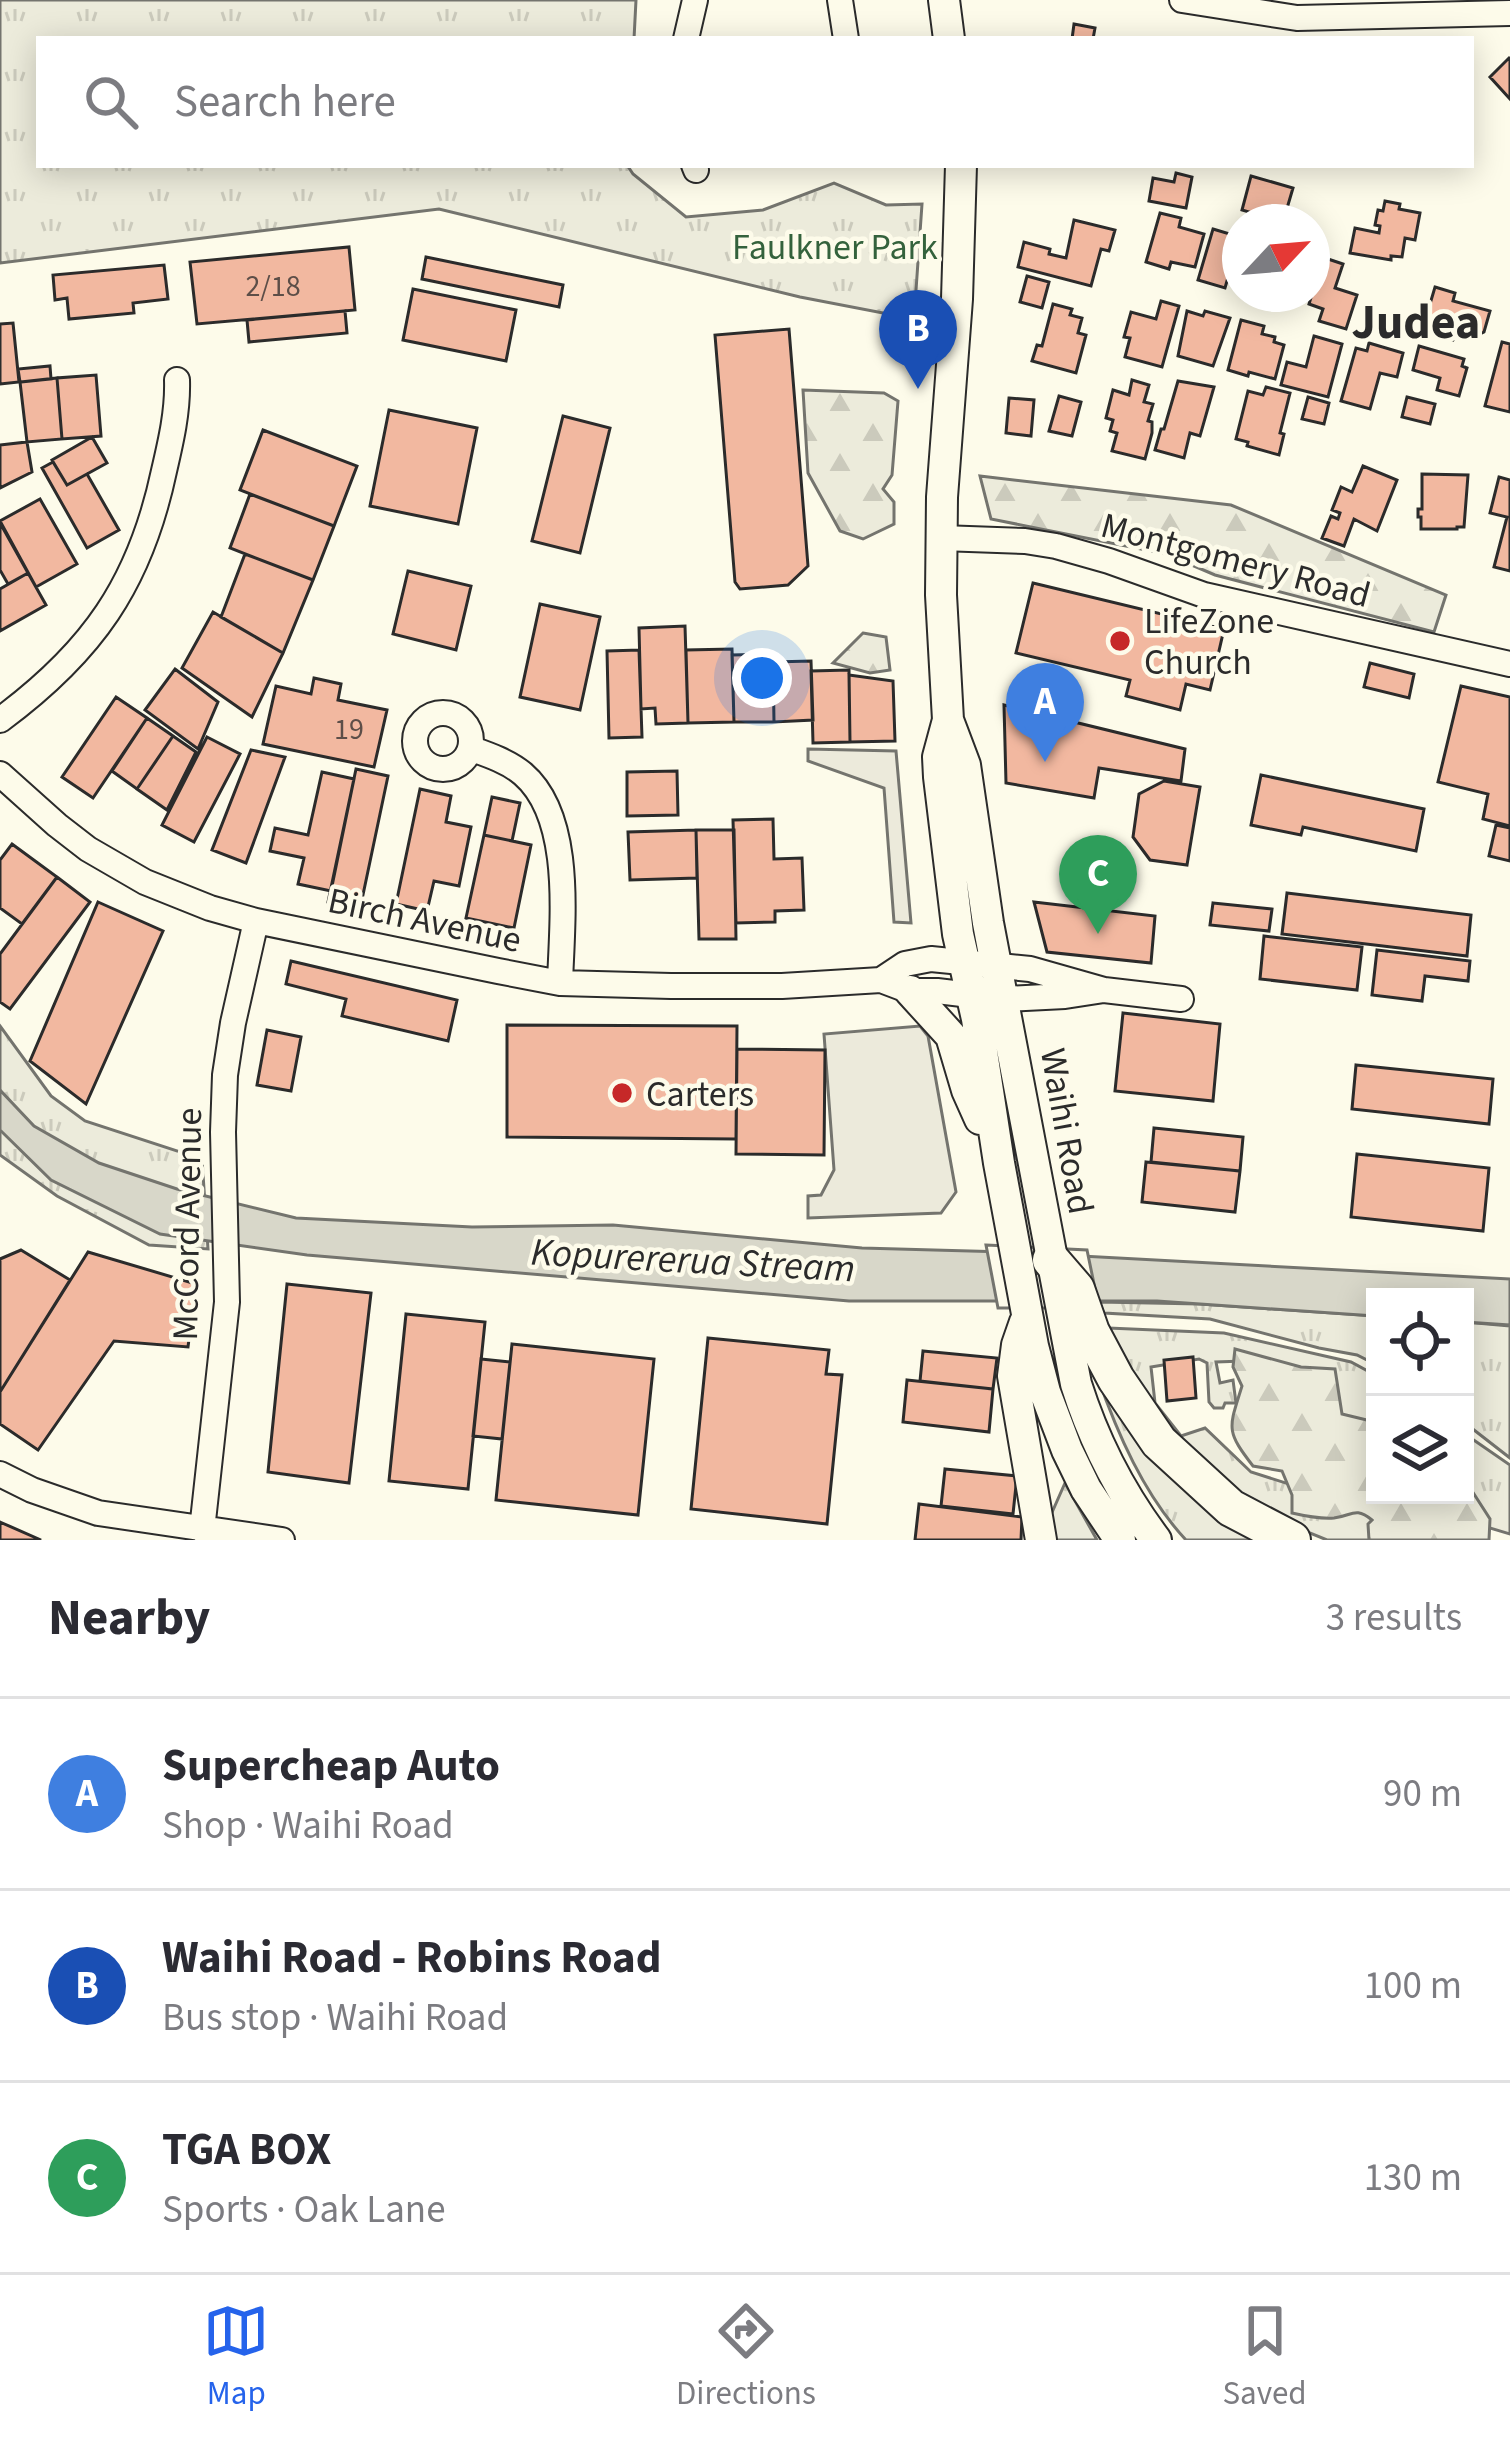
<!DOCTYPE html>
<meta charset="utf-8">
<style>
:root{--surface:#fff;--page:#f7f7f7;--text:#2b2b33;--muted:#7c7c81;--line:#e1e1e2;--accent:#2563eb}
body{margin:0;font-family:"Source Sans 3",sans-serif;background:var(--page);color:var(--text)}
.controls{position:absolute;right:36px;bottom:36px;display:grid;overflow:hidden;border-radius:0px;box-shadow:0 6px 30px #0003}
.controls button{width:108px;height:108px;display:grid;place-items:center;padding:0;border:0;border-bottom:3px solid var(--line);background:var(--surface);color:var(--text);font:60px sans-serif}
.compass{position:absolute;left:1222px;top:204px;width:108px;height:108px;border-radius:50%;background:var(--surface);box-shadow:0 6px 30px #0003;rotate:64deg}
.you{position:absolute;left:762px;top:678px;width:42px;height:42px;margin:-30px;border:9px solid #fff;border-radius:50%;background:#1a73e8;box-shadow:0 0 0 18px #1a73e833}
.badge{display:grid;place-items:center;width:78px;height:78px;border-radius:50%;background:var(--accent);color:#fff;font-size:39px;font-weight:700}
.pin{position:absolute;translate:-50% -99px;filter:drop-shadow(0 3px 6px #0008)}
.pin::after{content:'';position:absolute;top:63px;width:42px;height:36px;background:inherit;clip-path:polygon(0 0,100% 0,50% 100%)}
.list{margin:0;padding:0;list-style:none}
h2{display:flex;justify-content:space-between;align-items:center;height:156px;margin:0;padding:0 48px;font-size:51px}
h2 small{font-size:39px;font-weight:400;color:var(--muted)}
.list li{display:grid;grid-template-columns:78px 1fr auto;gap:36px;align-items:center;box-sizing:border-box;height:192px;padding:0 48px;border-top:3px solid var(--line)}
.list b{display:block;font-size:45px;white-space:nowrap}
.list p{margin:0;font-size:39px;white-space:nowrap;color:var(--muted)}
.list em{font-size:39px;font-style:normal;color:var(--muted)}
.icon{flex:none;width:66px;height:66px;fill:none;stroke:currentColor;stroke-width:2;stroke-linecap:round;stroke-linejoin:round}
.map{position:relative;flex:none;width:1510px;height:1540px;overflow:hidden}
.search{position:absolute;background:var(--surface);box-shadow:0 6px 30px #0003;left:36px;right:36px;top:36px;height:132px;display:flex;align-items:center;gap:30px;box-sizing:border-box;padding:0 42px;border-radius:0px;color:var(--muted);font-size:45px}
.sheet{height:732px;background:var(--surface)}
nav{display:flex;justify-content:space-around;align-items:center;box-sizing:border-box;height:168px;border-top:3px solid var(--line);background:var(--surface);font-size:33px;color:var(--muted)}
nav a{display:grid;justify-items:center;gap:6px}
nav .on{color:var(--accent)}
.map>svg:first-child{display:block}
.grass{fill:url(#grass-tufts);stroke:#74746e;stroke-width:3}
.forest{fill:url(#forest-firs);stroke:#74746e;stroke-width:3}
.parking{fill:#eceadb;stroke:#74746e;stroke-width:3}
.water{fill:#d8d7c9;stroke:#74746e;stroke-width:3}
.pier{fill:#fdfbea;stroke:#74746e;stroke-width:3}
.building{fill:#f2b8a0;stroke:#2b2b2b;stroke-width:3}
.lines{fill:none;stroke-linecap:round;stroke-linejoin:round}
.minor-casing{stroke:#2b2b2b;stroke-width:28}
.major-casing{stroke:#2b2b2b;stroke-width:34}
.highway-casing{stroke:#2b2b2b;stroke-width:40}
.minor{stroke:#fdfbea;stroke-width:24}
.major{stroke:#fdfbea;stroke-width:30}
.highway{stroke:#fdfbea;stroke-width:36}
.poi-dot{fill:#c62828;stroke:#fdfbea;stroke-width:4.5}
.labels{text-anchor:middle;stroke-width:9;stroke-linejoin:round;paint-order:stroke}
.number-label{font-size:30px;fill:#5d4e48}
.park-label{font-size:36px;fill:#34623c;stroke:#fdfbea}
.street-label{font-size:36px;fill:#2b2b2b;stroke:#fdfbea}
.poi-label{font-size:36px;fill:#2b2b2b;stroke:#fdfbea;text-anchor:start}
.water-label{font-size:39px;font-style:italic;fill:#2b2b2b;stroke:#fdfbea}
.district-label{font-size:48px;font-weight:bold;fill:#2b2b2b;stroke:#fdfbea}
</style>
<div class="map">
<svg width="1510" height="1540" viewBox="0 0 1510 1540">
<defs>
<pattern id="grass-tufts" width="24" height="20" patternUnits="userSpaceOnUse" patternTransform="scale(3)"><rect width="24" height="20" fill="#ecebdb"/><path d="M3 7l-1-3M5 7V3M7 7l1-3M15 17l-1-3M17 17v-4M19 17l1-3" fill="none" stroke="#cbcabc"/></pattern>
<pattern id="forest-firs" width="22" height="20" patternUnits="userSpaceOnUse" patternTransform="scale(3)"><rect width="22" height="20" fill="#ecebdb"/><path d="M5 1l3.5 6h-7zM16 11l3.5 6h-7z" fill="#cbcabc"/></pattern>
</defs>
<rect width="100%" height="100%" fill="#fdfbea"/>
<path class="grass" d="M0,0H636L634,39H39V165H627L633,174L686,217L763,210L834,183L886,205L922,204L914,319L800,297L439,209L0,263Z
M0,1026L51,1096L85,1121L202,1159L208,1249L149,1245L57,1196L0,1155Z
M1099,1302L1200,1304L1375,1316V1364L1357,1355L1319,1348L1210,1319L1104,1313Z
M1465,1322L1510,1326V1458L1465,1423Z
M1108,1328L1224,1333L1351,1362L1375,1375V1494L1244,1361L1216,1362L1220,1383L1233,1380L1236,1403H1225L1223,1408H1214L1209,1402L1207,1363L1199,1359L1151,1367L1155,1403L1181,1436L1205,1428L1251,1472L1465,1540H1327L1300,1529L1213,1481L1153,1412Z
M1097,1375L1272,1540H1186C1144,1495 1117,1433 1097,1375Z
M1465,1434L1510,1465V1534L1380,1495H1465Z
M1065,1483L1097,1540H1050V1517Z"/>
<path class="forest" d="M803,390L884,393L898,401L892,475L883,489L894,502V524L863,539L840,531L808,473Z
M980,476L1231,505L1446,595L1434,632L1215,575L1166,554L991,519Z
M863,633L886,637L890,670L870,673L833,663Z
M1235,1349L1301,1367L1335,1369L1342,1414L1375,1422V1495H1465V1480L1490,1519L1489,1540H1369L1368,1524L1372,1520C1355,1506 1352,1516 1334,1518C1321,1519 1305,1516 1292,1513V1495L1282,1471L1253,1466C1225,1430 1229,1428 1242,1386L1233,1367Z"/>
<path class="parking" d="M808,749L896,751L911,923L894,922L884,788L808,761Z
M920,1026L928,1036L956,1192L941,1213L808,1218V1196L821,1195L834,1170L824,1034Z"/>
<path class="water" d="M0,1090L34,1126L99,1163L177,1189L296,1218L472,1227L613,1225L862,1248L1006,1252L1510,1279V1325L1465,1322V1297H1375V1316L1157,1301H849L307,1255L160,1234L51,1180L0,1130Z"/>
<path class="pier" d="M986,1245L1087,1250L1099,1308H998Z"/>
<path class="building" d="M1074,24L1095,28L1093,39H1072Z
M1509,58L1510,59V99L1490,77Z
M1176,173L1192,177L1186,208L1149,201L1153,178L1174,182Z
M1251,176L1293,188L1283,222L1242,210Z
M1385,201L1400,204L1399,209L1420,213L1415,240L1405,238L1402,257L1391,256V260L1350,253L1355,228L1379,233L1380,226L1375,225L1378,210L1383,211Z
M1160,213L1181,218L1179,227L1204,234L1195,267L1171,262L1169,269L1146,262Z
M1074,220L1115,230L1109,251L1101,249L1091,286L1018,267L1024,242L1050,249L1049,254L1066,258Z
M1213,229L1240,237V285L1227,281L1225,288L1198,280Z
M349,247L355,310L197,324L190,262Z
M426,257L563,285L559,307L422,279Z
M1328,259L1343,264L1335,288L1357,295L1346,329L1319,321L1323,309L1309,304L1319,271L1324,273Z
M164,265L168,299L133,303L134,313L69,319L67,298L55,300L53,275Z
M1027,276L1049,282L1042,308L1020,302Z
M1435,287L1455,293L1453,301L1490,311L1484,332L1478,335L1463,331L1462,334L1456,332L1453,340L1422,331Z
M413,289L516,310L506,361L403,340Z
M1161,301L1179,306L1162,367L1125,357L1130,338L1124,337L1131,312L1156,319Z
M1053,304L1072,309L1070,315L1082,318L1078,333L1086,335L1076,373L1032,361L1037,345L1042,346Z
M345,311L347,333L249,342L247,320Z
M1187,311L1203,316L1205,311L1230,318L1213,366L1178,356Z
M1241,320L1264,326L1262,334L1275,337L1274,342L1284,345L1275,379L1249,372L1248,376L1228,370Z
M13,323L19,382L0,384V324Z
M789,329L808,566L788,585L740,589L735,582L715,335Z
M1314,336L1342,344L1328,397L1281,385L1287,362L1306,367Z
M1502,342L1510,344V412L1485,406Z
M1369,343L1403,353L1397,377L1380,373L1370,409L1341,401L1356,348L1367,351Z
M1419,346L1464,359L1462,366L1467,368L1459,396L1437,390L1440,378L1413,370Z
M50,366L51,379L20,382L18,369Z
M96,375L101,436L62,439L57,378Z
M57,378L62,439L27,442L20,382Z
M1132,380L1149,385L1144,402L1153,404L1148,421L1152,422V433L1145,459L1112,451L1117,433L1110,431L1113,420L1106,418L1113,390L1129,395Z
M1178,381L1214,387L1200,436L1190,433L1184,458L1155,450L1161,429H1164Z
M1266,387L1290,393L1280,433L1284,434L1279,455L1247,446L1248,442L1236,439L1248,391L1263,395Z
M1059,396L1081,402L1072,436L1049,431Z
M1308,397L1329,403L1324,424L1302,419Z
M1407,397L1435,404L1430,424L1402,417Z
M1009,398L1034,400L1031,436L1006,433Z
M389,410L477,428L458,524L370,506Z
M563,416L610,428L580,553L532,541Z
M263,430L357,466L334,526L240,490Z
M92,437L107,463L67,485L52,460Z
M27,442L32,472L0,488V445Z
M53,462L67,485L87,474L119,530L87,548L42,468Z
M1363,466L1397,480L1377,531L1354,519L1344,546L1322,538L1331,516L1338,519L1340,513L1332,510L1341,487L1352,492Z
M1422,474L1468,475L1464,527H1457V529H1421V517H1418V509H1422Z
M1499,477L1510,480V571L1494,567L1507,517L1490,513Z
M250,494L334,526L313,580L230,548Z
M40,499L77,564L36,587L0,521Z
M0,523L28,573L8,584L0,570Z
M245,554L313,580L283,653L221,617Z
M408,571L471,586L456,650L393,634Z
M28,573L46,605L0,631V589Z
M1033,583L1224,629L1210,690L1186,684L1180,710L1126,696L1130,680L1016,653Z
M540,604L600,617L580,710L520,697Z
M213,612L283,653L252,717L182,668Z
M685,626L688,723L656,724L655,708L641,709L639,628Z
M732,649L734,722L688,723L686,650Z
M639,650L642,737L609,738L607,651Z
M773,654L774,722H734L732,655Z
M811,661L813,720L774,722L773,662Z
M1370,663L1414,674L1409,698L1364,687Z
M175,669L218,702L198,749L145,710Z
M849,670L850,742L813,743L811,671Z
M849,675L893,681L895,741L850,742Z
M314,678L341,684L338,700L387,710L374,767L263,744L276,686L311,694Z
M1461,686L1510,697V826L1483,819L1488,794L1438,782Z
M116,697L147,718L93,798L62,777Z
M1004,705L1185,749L1181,781L1099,768L1094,798L1006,783Z
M147,718L173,736L137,789L112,771Z
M173,736L196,752L167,810L137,789Z
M207,737L240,754L194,842L162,825Z
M251,750L285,757L246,863L212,850Z
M356,769L388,776L360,909L328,902Z
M677,771L678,815L627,816V772Z
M322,772L354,779L331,891L298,884L304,858L270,851L275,828L308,835Z
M1261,775L1424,809L1416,851L1303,827L1301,835L1251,825Z
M1164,781L1200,787L1187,865L1150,860L1133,837L1139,794Z
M420,789L451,796L446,822L471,827L459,886L434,881L427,911L396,904Z
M492,797L520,803L512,841L484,835Z
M773,819L774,859L802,858L804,910L775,911V922L736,923L733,820Z
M1496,825L1510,828V861L1489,856Z
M696,830L697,878L630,880L628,832Z
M696,830H734L736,939H699Z
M484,835L531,845L514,928L466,918Z
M12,844L57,877L22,924L0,908V860Z
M57,877L90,902L10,1009L0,1002V954Z
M1287,893L1471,915L1467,956L1282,934Z
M98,902L163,931L86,1104L30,1061Z
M1034,902L1155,916L1151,963L1047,952Z
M1213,903L1272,909L1269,931L1210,925Z
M1264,936L1362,947L1357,990L1260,979Z
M1377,950L1470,961L1468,981L1425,976L1422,1001L1372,995Z
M291,961L457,1000L448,1041L342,1016L346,999L286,984Z
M1123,1013L1220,1024L1213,1101L1115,1091Z
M507,1025L737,1026L736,1139L507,1137Z
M267,1030L301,1037L291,1091L257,1085Z
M737,1049L825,1050L824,1155L736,1154Z
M1356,1065L1493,1079L1489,1124L1352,1109Z
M1154,1128L1243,1137L1240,1171L1151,1162Z
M1357,1154L1489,1168L1483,1231L1351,1217Z
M1146,1162L1240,1171L1235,1212L1142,1202Z
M21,1250L70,1280L0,1392V1259Z
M88,1252L196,1284L188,1347L114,1341L38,1450L0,1424V1392Z
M287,1284L371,1293L349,1483L268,1472Z
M406,1314L485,1322L468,1489L389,1481Z
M708,1338L829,1350L826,1374L842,1375L827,1524L691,1509Z
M512,1344L654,1359L638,1515L496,1500Z
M923,1351L997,1358L993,1389L920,1381Z
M1193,1357L1196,1398L1167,1401L1164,1360Z
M481,1359L510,1362L502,1439L473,1436Z
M907,1380L993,1389L989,1432L903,1422Z
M945,1469L1017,1476L1013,1514L941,1506Z
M919,1504L1022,1517L1021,1540H915Z
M0,1522L41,1540H0Z"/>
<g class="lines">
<defs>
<path id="minor" d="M840,0L846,39
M1182,0L1297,18L1510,13
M686,39L695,0
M694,165L696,170
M941,538L1025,541L1056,546L1109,561L1204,595L1510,664
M415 741a28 28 0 1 1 56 0a28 28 0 1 1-56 0Z
M0,720C92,652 140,584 164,471C171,441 178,411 177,380
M472,749C489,755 509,762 523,774C574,818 562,921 560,983
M0,774L57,825L88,849L145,882L210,908L256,921L498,971L560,983L671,986H782L881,980L910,991H937L1004,999L1065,996L1104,990
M881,980L905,964L931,959L1030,969L1104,990L1181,999
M0,1474L32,1490L98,1513L282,1540
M202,1530L227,1302L223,1132L225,1075L233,1023L256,921"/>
<path id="major" d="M944,0L949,39
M961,165L957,299L942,497L941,595L948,720L965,765L988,923L1076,1384C1094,1441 1120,1492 1156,1540
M948,720L938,757L939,777L958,934L977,1019L999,1163L1033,1346L1045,1392L1067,1450L1086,1489L1120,1540
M910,991L951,1036L967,1090L980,1119
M1025,1322L1017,1345L1013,1376L1041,1540"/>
<path id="highway" d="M1051,1260L1076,1289L1091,1332L1116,1379L1159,1442L1231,1508L1292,1540"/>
</defs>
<use href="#minor" class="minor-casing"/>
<use href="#major" class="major-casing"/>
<use href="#highway" class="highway-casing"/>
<use href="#minor" class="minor"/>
<use href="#major" class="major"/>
<use href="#highway" class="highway"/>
</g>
<g class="poi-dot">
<circle cx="1120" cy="641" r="12"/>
<circle cx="622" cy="1093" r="12"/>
</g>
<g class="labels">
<g class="number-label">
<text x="273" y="296">2/18</text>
<text x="349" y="739">19</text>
</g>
<g class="park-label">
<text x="835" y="259">Faulkner Park</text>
</g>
<g class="street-label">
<text transform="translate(1236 559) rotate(15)" y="13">Montgomery Road</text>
<text transform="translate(425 919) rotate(12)" y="13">Birch Avenue</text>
<text transform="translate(1068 1131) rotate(80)" y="13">Waihi Road</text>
<text transform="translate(186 1224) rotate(-89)" y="13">McCord Avenue</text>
</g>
<g class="poi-label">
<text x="1144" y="633">LifeZone<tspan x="1144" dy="41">Church</tspan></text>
<text x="646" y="1106">Carters</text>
</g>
<g class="water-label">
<text transform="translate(693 1259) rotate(3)" y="14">Kopurererua Stream</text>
</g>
<g class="district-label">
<text x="1416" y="338">Judea</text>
</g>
</g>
</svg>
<div class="controls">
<button><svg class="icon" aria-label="locate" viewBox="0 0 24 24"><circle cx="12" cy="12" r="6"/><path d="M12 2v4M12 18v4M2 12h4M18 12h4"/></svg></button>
<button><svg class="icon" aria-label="layers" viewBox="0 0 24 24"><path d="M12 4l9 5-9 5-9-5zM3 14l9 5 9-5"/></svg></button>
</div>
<svg class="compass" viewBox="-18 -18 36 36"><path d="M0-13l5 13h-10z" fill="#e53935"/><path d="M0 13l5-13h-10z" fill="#7c7c81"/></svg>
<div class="you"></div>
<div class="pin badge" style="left:1045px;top:762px;background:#3f7fe0">A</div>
<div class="pin badge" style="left:918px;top:389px;background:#1a4fb4">B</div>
<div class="pin badge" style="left:1098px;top:934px;background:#2e9e5b">C</div>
<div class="search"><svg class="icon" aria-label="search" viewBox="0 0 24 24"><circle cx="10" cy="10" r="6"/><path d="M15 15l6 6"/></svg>Search here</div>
</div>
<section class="sheet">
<h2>Nearby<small>3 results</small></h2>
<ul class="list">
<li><span class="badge" style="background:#3f7fe0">A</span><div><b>Supercheap Auto</b><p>Shop · Waihi Road</p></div><em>90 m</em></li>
<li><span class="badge" style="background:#1a4fb4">B</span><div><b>Waihi Road - Robins Road</b><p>Bus stop · Waihi Road</p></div><em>100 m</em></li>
<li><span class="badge" style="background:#2e9e5b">C</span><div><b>TGA BOX</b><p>Sports · Oak Lane</p></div><em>130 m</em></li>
</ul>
</section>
<nav>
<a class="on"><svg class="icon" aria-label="map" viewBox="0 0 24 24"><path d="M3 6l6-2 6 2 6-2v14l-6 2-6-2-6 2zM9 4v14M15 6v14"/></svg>Map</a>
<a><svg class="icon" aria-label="directions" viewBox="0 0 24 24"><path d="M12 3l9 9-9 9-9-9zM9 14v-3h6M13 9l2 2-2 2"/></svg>Directions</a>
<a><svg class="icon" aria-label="saved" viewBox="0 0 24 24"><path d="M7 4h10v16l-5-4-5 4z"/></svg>Saved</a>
</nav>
